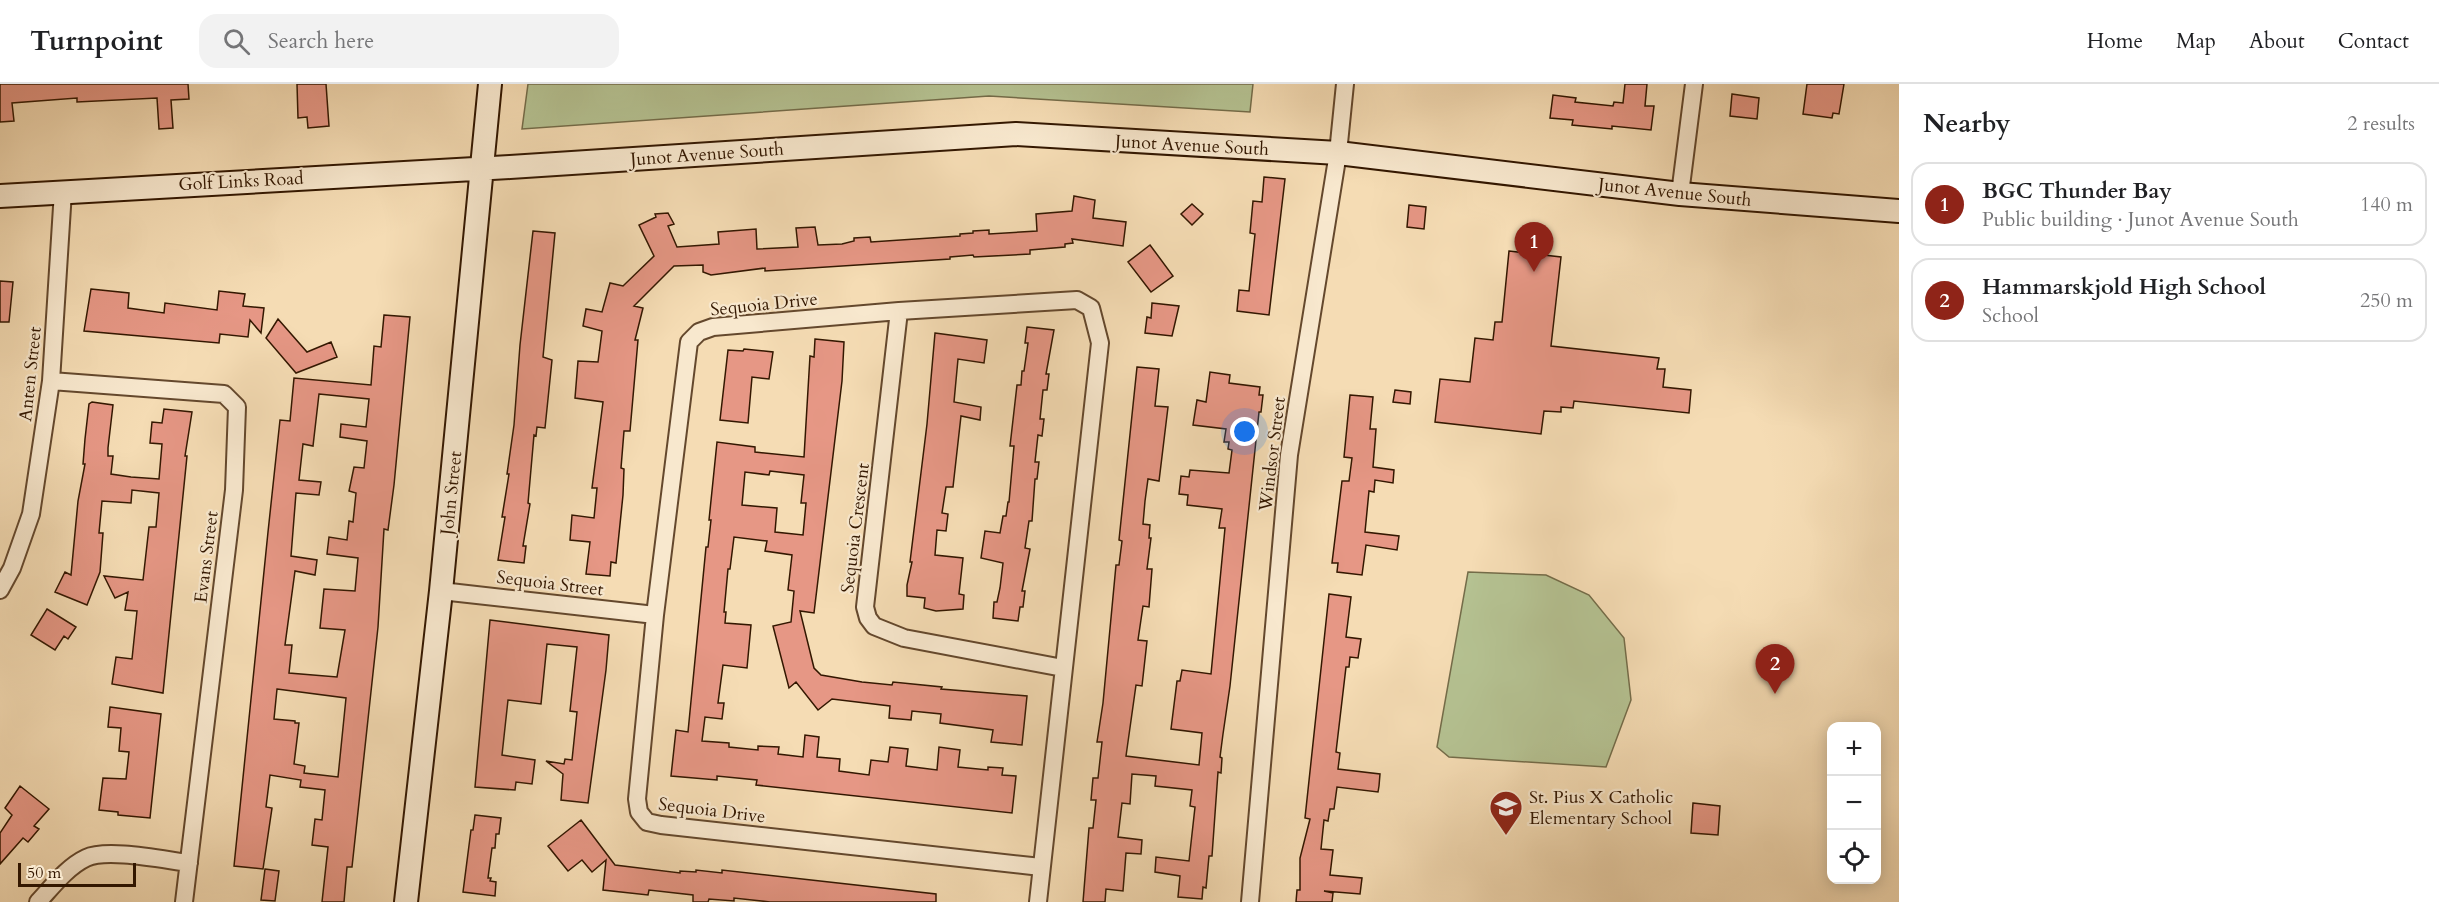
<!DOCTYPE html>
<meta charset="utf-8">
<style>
:root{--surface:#fff;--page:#f2f2f2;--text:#202124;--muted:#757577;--line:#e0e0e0;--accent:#8f2418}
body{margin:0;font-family:Cardo,serif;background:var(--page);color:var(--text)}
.controls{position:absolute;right:18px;bottom:18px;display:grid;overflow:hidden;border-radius:12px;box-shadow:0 3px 15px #0003}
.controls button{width:54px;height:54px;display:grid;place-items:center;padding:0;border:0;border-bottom:2px solid var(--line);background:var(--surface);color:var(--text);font:30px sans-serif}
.scale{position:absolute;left:18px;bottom:15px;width:118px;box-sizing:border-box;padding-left:6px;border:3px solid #331700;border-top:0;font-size:16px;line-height:21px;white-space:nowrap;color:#331700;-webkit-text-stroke:4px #f8e8ce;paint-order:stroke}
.you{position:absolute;left:1245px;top:348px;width:21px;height:21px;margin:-15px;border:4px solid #fff;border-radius:50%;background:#1a73e8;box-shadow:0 0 0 9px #1a73e833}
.badge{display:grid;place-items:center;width:39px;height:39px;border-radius:50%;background:var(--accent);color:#fff;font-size:20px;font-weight:700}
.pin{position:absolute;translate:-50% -50px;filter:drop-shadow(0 2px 3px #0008)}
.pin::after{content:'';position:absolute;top:32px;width:21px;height:18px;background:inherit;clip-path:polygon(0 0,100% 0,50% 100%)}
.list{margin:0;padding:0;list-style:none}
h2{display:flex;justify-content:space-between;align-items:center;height:78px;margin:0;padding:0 24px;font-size:26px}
h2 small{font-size:20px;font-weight:400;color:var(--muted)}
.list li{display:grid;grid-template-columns:39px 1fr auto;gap:18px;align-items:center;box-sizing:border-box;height:84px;margin:0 12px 12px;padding:0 12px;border:2px solid var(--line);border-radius:18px}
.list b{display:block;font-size:22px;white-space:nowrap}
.list p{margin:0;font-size:20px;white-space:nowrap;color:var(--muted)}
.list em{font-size:20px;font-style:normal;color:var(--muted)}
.icon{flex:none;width:33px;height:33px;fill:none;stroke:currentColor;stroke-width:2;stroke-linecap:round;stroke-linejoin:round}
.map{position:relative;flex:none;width:1899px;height:818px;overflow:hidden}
header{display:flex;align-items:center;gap:36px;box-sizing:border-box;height:84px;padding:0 30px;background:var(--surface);border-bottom:2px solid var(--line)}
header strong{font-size:28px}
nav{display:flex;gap:33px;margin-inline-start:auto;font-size:21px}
.search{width:420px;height:54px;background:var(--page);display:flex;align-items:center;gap:15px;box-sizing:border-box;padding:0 21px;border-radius:18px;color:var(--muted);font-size:22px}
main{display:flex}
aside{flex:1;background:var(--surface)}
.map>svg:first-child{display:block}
.green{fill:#b5c292;stroke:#746c49;stroke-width:1.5}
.building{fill:#e69785;stroke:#331700;stroke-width:1.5;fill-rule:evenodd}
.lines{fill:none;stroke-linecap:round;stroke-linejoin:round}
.street-casing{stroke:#64482d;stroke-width:20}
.secondary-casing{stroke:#331700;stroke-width:26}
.street{stroke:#f8e8ce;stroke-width:16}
.secondary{stroke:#f8e8ce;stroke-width:22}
.labels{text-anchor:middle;stroke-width:4.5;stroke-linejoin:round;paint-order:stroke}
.street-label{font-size:18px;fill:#331700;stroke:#f8e8ce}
.poi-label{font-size:18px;fill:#331700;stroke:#f8e8ce;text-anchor:start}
</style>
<header>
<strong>Turnpoint</strong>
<div class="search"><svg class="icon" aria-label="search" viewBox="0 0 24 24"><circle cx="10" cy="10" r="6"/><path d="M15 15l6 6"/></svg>Search here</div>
<nav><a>Home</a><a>Map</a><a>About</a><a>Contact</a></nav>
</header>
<main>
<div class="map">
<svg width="1899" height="818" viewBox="0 0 1899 818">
<rect width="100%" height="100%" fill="#f5dcb4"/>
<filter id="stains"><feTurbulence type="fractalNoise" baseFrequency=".00333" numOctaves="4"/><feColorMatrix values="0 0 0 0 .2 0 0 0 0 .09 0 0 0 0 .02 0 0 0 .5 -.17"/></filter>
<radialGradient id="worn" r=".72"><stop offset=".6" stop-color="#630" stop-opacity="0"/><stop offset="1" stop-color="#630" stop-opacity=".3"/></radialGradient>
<path class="green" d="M528,0H1253L1250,28L989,12L522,45Z
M1468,488L1546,491L1589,511L1624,554L1631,616L1606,683L1449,673L1437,663Z"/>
<path class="building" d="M0,0H188L189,15L171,16L173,44L159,45L157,14L77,18V14L12,19L14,37L0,38Z
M297,0H326L329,42L308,44L307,33L298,34Z
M1625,0H1647L1645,22H1654L1651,46L1612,42V45L1572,41L1573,36L1550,34L1553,11L1576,14L1575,18L1613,22L1614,18L1623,19Z
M1807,0H1844L1839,30L1833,29L1832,34L1803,30Z
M1732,10L1759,14L1757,35L1730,32Z
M1264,93L1285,95L1269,231L1237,227L1239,206L1249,207L1255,150L1250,149L1253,117L1262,118Z
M1074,112L1095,116L1093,134L1126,138L1123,162L1072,155L1073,159L1065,160V163L1030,166V170L974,173L973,171L950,173V175L765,187V184L711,191L703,188V181L674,182L634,222L643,224L635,256H638L630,347H624L621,384L624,385L623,411L616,479L611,478L610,492L586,490L590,458L570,456L572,431L594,434L597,404H592L603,318L575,314L578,277L598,278L602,247L583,242L586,225L602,228L610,199L623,202L654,172L639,141L656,133L655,130L668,129L674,140L668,142L677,163L719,160L718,148L756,145L757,165L798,163L796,144L815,143L818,161L842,160L854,157V154L870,153L871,158L960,152V150L973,149V147L989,146V150L1037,147L1036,130L1072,127Z
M1192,120L1203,130L1192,141L1181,130Z
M1409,121L1426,123L1424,145L1407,143Z
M533,147L555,149L543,273L552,276L545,344L537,343L536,352L534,351L528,419L530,420L523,462H526L524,479L498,476L505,433H502L509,390H507L514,341L520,261Z
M1150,161L1173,192L1151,208L1128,178Z
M1509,167L1561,173L1551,262L1659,274L1657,285H1665L1663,303L1691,306L1689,329L1574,317L1573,324L1561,323V328L1544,327L1541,350L1435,338L1440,295L1470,298L1475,254L1493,256L1495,238H1502Z
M0,197L13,198L9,238H0Z
M91,205L129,209L128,224L164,229L165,219L217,226L219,207L245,210L243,222L264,224L261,249L250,236L248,253L220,250L219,259L84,247Z
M1152,219L1179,222L1172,252L1145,249L1147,233L1151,234Z
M384,231L410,233L394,401L388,446L384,445L378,543L352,783H347L344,818H322L328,763L312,761L315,735L322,736L325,706L300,703L301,696L270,691L266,723L272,724L263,785L234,782L268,448L280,336L290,337L294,294L371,301L374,262L381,263ZM319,310L369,315L366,343L341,340L340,353L367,357L364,384L354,383L349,407L356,409L353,438L349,437L347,456L329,453L327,470L358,474L355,507L324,505L320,544L345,546L337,593L289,589L292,561H285L295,487L315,491L317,476L291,472L296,409L319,411L321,398L299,396L303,360L313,362ZM277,605L346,614L338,693L304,689L305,682L294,680L299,639H295V637L274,635Z
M278,235L307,268L331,258L337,273L296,289L266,254Z
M1027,243L1054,246L1046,290H1049L1047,306H1043L1040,335H1044L1042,352L1038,351L1035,378H1039L1037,395H1035L1032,437H1029L1025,464L1030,465L1022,507H1025L1023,523H1020L1018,537L993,534L994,518H997L1000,504L1003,479L981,474L985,447L1000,449L1003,432H1006L1008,418H1009L1014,362H1010L1017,301H1021L1022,287H1024L1028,259H1025Z
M935,249L987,256L984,279L958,275L954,318L981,323L980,336L961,332L953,403H946L942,429L948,430L946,447L937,446L935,471L963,474L959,510L964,511L963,525L936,527L924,524L925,514L907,512V501L912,478H910L927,340Z
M815,255L844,258L842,297L814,529L800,527L814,584L821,591L862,598L892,601L893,598L942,603L941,605L1027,612L1022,661L991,658L993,646L940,639L941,630L912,627L911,636L889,634L890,622L832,615L818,626L796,598L789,604L773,542L791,538L794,507L788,506L792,471L765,467L767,457L734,453L730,485H728L724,528H726L725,539L751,541L747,584L723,581L718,619H724L722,635L705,633L702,657L729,659V663L758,666V662L779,663L778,670L803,673L805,651L819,653L817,673L840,675L839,687L869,691L871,676L888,678L890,663L908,665L906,682L937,686L939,663L960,666L958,683L988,686V683L1003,684L1002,691L1016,692L1012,729L756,701L757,696L717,692V696L671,692L676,646L688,648L706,463H708L711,436H709L717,358L755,363V368L804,373L810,272L814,273ZM770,387L804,391L801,419H806L803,451L775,448L777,424L742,421L745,388L769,391Z
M744,265L773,268L769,295L752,293L748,339L720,336L728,266L743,267Z
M1137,283L1159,285L1155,322L1168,323L1159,397L1148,395L1145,417L1143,440L1150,441L1149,454H1151L1147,485H1152L1149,523L1143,522L1138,556L1147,557L1142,602L1136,601L1126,672L1199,681L1202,649L1171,645L1177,597H1180L1182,586L1211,590L1225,444H1219L1222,425L1187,421L1188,411L1179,410L1181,392L1189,393L1190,386L1229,389L1232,366L1228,365L1229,358H1224L1226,345L1193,341L1197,316L1206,318L1210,288L1230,291L1229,299L1260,303L1259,311H1263L1261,328H1259L1230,602L1223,650L1220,673L1222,674L1221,689L1218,688L1212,772H1209L1206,804L1203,803L1202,815L1178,813L1180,792L1155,788L1156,773L1189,777L1195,723L1190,722L1192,706L1155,702L1156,692L1132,690L1130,720L1122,719L1118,753L1142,756L1141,770L1126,769L1123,807L1106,805L1105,818H1083L1089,744H1093L1096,716H1091L1093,694H1098L1102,658H1097L1103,619L1116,481H1119L1122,457L1119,456Z
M1395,306L1411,308L1410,320L1393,318Z
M1350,311L1373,313L1370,345H1376L1373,383L1394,386L1393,399L1375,396L1374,408L1369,407L1365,448L1399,452L1397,466L1366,461L1362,491L1337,488L1338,479H1332L1342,397H1349L1352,374L1344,373Z
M92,318L113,321L108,364V372H113L111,390L131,393L159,395L162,360L150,359L152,338L162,339L164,325L192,328L185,372H187L163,609L112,600L116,573L132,575L137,527L125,526L128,508L115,514L104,492L143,496L149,443H156L159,409L132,406L131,419L102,417L99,449H103L100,488L87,521L55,508L65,488L71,491L78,417L85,380H83L85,355L89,320Z
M1329,510L1351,513L1346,553L1361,555L1358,574L1350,573L1349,583H1346L1336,668L1340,669L1338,685L1380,690L1379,702L1378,708L1337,703L1334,725H1330L1328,737L1324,736L1321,765L1333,766L1330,791L1362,794L1360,810L1324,807L1333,809L1332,818H1296L1297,806H1300V774L1310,735L1305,734Z
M47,525L76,543L68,555L64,552L55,566L31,551Z
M490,536L609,551L606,586L588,719L561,716L563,690L546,677L564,680L565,675L572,676L577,628L570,627L577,563L547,560L541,620L508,616L502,671L535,676L532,700L516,698L515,706L475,703Z
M110,623L161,630L150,734L118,731V728L99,726L103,694L126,695L129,668L119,667L121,644L108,643Z
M20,702L49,725L34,742L39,745L28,758L23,754L0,780V749L12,731L5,724Z
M1693,719L1720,722L1718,751L1691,749Z
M475,731L501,734L499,750H496L495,764H492L488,794H491L490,797L496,798L495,812L463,808L471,746H473Z
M581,736L615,781L680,789V787L696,788V786L722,789V786L936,810V818H770L734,814V817L709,815L708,818H693V811L649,806L648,811L603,806L606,776L592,788L582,776L568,787L548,762Z
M265,785L279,787L275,817L261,816Z"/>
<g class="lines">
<defs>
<path id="street" d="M1680,110L1694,0
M899,227L865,523L868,534L874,542L904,554L1063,584
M51,297L224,310L237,323L234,406L184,818
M0,506L12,484L31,430L51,297L63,107
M441,507L655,531
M38,818C52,803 67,783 86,774C107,764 164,776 189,779
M1038,818L1100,259L1091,224L1077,216L899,227L713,243L699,248L689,258L655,531L637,715L639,728L647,738L661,741L1041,783
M1250,818L1289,371L1338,69L1345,0"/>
<path id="secondary" d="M0,112L510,83L1016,50L1338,69L1680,110L1899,127
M406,818L441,507L490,0"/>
</defs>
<use href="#street" class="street-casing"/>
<use href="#secondary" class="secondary-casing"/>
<use href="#street" class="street"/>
<use href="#secondary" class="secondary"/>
</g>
<defs>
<symbol id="school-pin" viewBox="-11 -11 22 30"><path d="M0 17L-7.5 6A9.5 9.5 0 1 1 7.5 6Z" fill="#8f2418" stroke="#f8e8ce"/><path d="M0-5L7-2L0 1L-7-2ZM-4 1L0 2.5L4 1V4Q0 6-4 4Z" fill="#fff"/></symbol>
</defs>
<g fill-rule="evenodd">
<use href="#school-pin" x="1487" y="704" width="38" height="52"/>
</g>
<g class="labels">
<g class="street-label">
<text transform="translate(1192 61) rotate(3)" y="6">Junot Avenue South</text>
<text transform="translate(707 70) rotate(-4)" y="6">Junot Avenue South</text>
<text transform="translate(241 97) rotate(-3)" y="6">Golf Links Road</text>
<text transform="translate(1675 108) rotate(6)" y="6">Junot Avenue South</text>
<text transform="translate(764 220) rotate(-6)" y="6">Sequoia Drive</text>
<text transform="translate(30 290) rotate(-84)" y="6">Anten Street</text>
<text transform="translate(1272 370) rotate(-83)" y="6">Windsor Street</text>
<text transform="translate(451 409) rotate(-84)" y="6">John Street</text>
<text transform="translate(855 444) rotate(-83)" y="6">Sequoia Crescent</text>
<text transform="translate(206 473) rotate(-83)" y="6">Evans Street</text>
<text transform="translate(550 499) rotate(7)" y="6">Sequoia Street</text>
<text transform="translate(712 726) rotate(7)" y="6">Sequoia Drive</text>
</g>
<g class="poi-label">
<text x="1529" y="719">St. Pius X Catholic<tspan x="1529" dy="21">Elementary School</tspan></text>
</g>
</g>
<rect width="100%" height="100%" filter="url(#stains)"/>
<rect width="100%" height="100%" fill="url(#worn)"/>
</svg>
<div class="controls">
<button>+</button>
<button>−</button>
<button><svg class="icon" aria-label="locate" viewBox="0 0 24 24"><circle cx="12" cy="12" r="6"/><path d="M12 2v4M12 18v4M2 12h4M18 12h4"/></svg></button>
</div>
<div class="scale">50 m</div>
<div class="you"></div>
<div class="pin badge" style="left:1534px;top:188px">1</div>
<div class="pin badge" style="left:1775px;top:610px">2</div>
</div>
<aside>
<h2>Nearby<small>2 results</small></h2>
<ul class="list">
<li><span class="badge">1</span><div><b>BGC Thunder Bay</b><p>Public building · Junot Avenue South</p></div><em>140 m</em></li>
<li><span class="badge">2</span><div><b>Hammarskjold High School</b><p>School</p></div><em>250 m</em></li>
</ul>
</aside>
</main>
